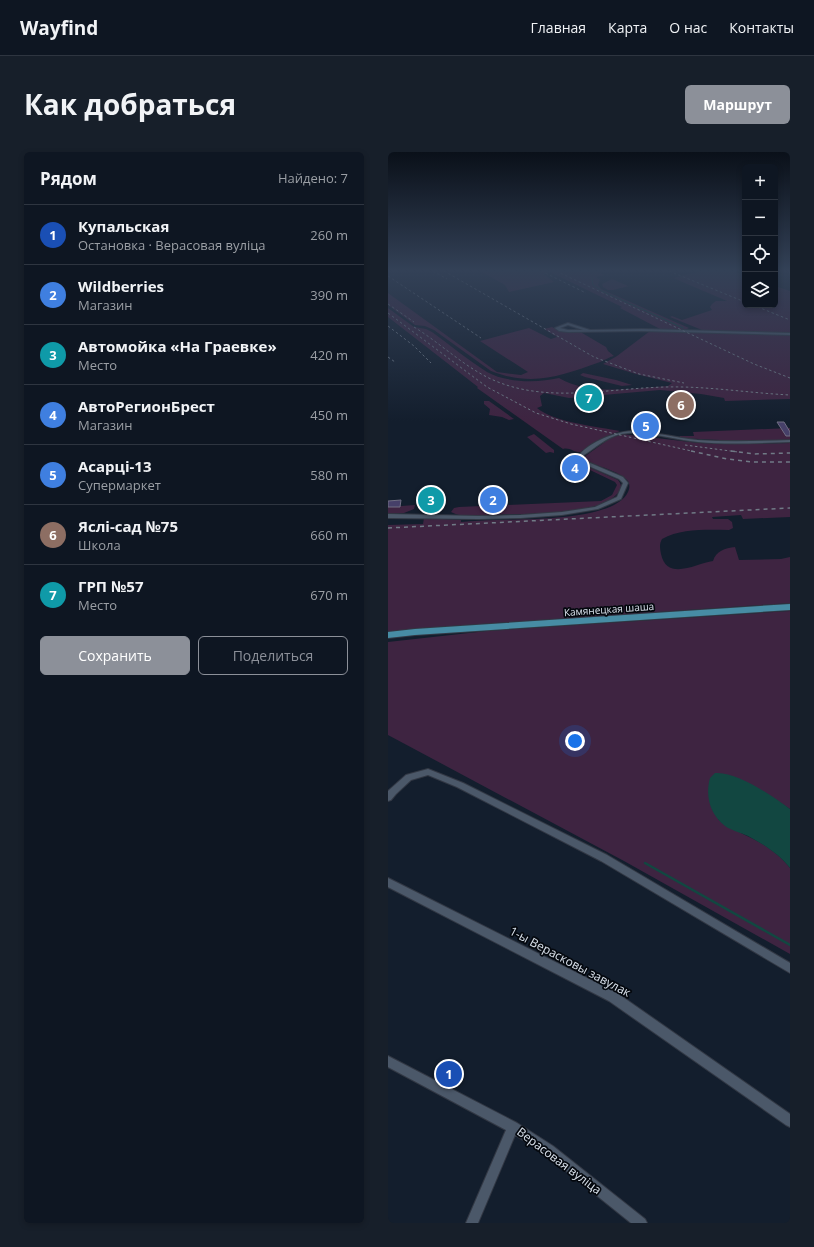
<!DOCTYPE html>
<html lang="ru">
<meta charset="utf-8">
<style>
:root{--surface:#0e1622;--page:#171f2a;--text:#f1f3f6;--muted:#9b9fa5;--line:#2e3540;--accent:#8c9099}
body{margin:0;font-family:"Open Sans",sans-serif;background:var(--page);color:var(--text)}
.controls{position:absolute;right:12px;top:12px;display:grid;overflow:hidden;border-radius:6px;box-shadow:0 2px 6px #0003}
.controls button{width:36px;height:36px;display:grid;place-items:center;padding:0;border:0;border-bottom:1px solid var(--line);background:var(--surface);color:var(--text);font:20px sans-serif}
.you{position:absolute;left:187px;top:589px;width:14px;height:14px;margin:-10px;border:3px solid #fff;border-radius:50%;background:#1a73e8;box-shadow:0 0 0 6px #1a73e833}
.badge{display:grid;place-items:center;width:26px;height:26px;border-radius:50%;background:var(--accent);color:#fff;font-size:13px;font-weight:700}
.pin{position:absolute;translate:-50% -50%;border:2px solid #fff;box-shadow:0 1px 4px #0006}
.list{margin:0;padding:0;list-style:none}
h2{display:flex;justify-content:space-between;align-items:center;height:52px;margin:0;padding:0 16px;font-size:17px}
h2 small{font-size:13px;font-weight:400;color:var(--muted)}
.list li{display:grid;grid-template-columns:26px 1fr auto;gap:12px;align-items:center;box-sizing:border-box;height:60px;padding:0 16px;border-top:1px solid var(--line)}
.list b{display:block;font-size:15px;white-space:nowrap}
.list p{margin:0;font-size:13px;white-space:nowrap;color:var(--muted)}
.list em{font-size:13px;font-style:normal;color:var(--muted)}
.actions{display:flex;gap:8px;padding:12px 16px}
.actions a{flex:1;padding:9px 0;border:1px solid var(--accent);border-radius:6px;text-align:center;font-size:14px;color:var(--accent)}
.actions .main{background:var(--accent);color:#fff}
.icon{flex:none;width:22px;height:22px;fill:none;stroke:currentColor;stroke-width:2;stroke-linecap:round;stroke-linejoin:round}
.map{position:relative;flex:none;width:402px;height:1071px;overflow:hidden;border-radius:6px}
header{display:flex;align-items:center;gap:24px;box-sizing:border-box;height:56px;padding:0 20px;background:var(--surface);border-bottom:1px solid var(--line)}
header strong{font-size:19px}
nav{display:flex;gap:22px;margin-inline-start:auto;font-size:14px}
.intro{display:flex;align-items:center;justify-content:space-between;box-sizing:border-box;height:96px;padding:0 24px}
h1{margin:0;font-size:28px}
.button{padding:10px 18px;border-radius:6px;background:var(--accent);color:#fff;font-size:14px;font-weight:700}
main{display:flex;gap:24px;padding:0 24px}
aside{flex:1;background:var(--surface);border-radius:6px;box-shadow:0 2px 6px #0003}
.map>svg:first-child{display:block}
.green{fill:#3e2441}
.water{fill:#124741}
.lines{fill:none;stroke-linecap:round;stroke-linejoin:round}
.stream-far1{stroke:#124741;stroke-width:1}
.stream{stroke:#124741;stroke-width:2.5}
.building{fill:#464069;stroke:#706e83}
.minor-casing{stroke:#323844;stroke-width:2}
.major-casing{stroke:#323844;stroke-width:2}
.minor{fill:#4b5869;fill-rule:evenodd}
.major{fill:#478ca4;fill-rule:evenodd}
.rail-far1{stroke:#707a86;stroke-width:1;stroke-dasharray:2.5 2.5;stroke-linecap:butt}
.rail{stroke:#707a86;stroke-width:1.5;stroke-dasharray:4 4;stroke-linecap:butt}
.labels{text-anchor:middle;stroke-width:3.5;stroke-linejoin:round;paint-order:stroke}
.street-label{font-size:10px;fill:#dae2ec;stroke:#04080e}
.near-street-label{font-size:12px;fill:#dae2ec;stroke:#04080e}
</style>
<header>
<strong>Wayfind</strong>
<nav><a>Главная</a><a>Карта</a><a>О нас</a><a>Контакты</a></nav>
</header>
<div class="intro"><h1>Как добраться</h1><a class="button">Маршрут</a></div>
<main>
<aside>
<h2>Рядом<small>Найдено: 7</small></h2>
<ul class="list">
<li><span class="badge" style="background:#1a4fb4">1</span><div><b>Купальская</b><p>Остановка · Верасовая вуліца</p></div><em>260 m</em></li>
<li><span class="badge" style="background:#3f7fe0">2</span><div><b>Wildberries</b><p>Магазин</p></div><em>390 m</em></li>
<li><span class="badge" style="background:#0f9aa8">3</span><div><b>Автомойка «На Граевке»</b><p>Место</p></div><em>420 m</em></li>
<li><span class="badge" style="background:#3f7fe0">4</span><div><b>АвтоРегионБрест</b><p>Магазин</p></div><em>450 m</em></li>
<li><span class="badge" style="background:#3f7fe0">5</span><div><b>Асарці-13</b><p>Супермаркет</p></div><em>580 m</em></li>
<li><span class="badge" style="background:#8d6e63">6</span><div><b>Яслі-сад №75</b><p>Школа</p></div><em>660 m</em></li>
<li><span class="badge" style="background:#0f9aa8">7</span><div><b>ГРП №57</b><p>Место</p></div><em>670 m</em></li>
</ul>
<div class="actions"><a class="main">Сохранить</a><a>Поделиться</a></div>
</aside>
<div class="map">
<svg width="402" height="1071" viewBox="0 0 402 1071">
<rect width="100%" height="100%" fill="#131e2d"/>
<path class="green" d="M92,119H220L212,121L216,123L208,125L212,128L210,133L213,137L301,176L297,178L272,177L232,156L234,155L162,120L156,122L166,130L121,140L117,133Z
M313,119H346L357,123V153H387V134L402,139V181L314,178L282,165L284,164L294,168L324,158L322,155L324,152L328,149H339L285,126Z
M224,127L240,134L261,129L225,138H220L215,135L214,132Z
M0,141L109,220L133,223L140,220L92,189L141,176L163,187L169,185L156,177L164,175L172,179L189,178L218,195L220,199L226,204C221,205 217,208 212,210C173,224 144,235 103,219L46,178L37,174L27,173L0,153Z
M0,156L26,175L38,177L44,180C62,193 80,208 99,220C119,231 150,231 171,226C200,244 247,236 280,234L284,231L248,222L215,212L229,204L262,179L402,182V247L337,249L336,246L313,242L272,238L181,246L156,241L152,244L154,254L149,256C165,270 211,275 232,279L217,285L193,300C186,301 182,295 175,297L89,236L90,235L0,165Z
M195,221L228,228L244,233L234,234L197,225L192,223Z
M96,249H101L126,267L121,268L114,265L101,263L102,257L96,252Z
M402,276V288L351,289L291,286L292,284H306L305,280Z
M146,282L166,298V301L162,300L158,301L139,285Z
M234,282L311,291L358,292L402,291V365L355,367L353,363L324,365L325,367H340L344,370L345,376L341,378C320,378 294,376 274,387C271,392 272,397 273,402C279,430 309,411 325,409C328,399 337,396 347,395L351,408L393,407L402,405V451L35,476L0,480V373L35,372L36,366L73,368V370C86,369 96,368 109,368C136,367 227,369 240,340C242,336 242,331 239,328C232,320 208,313 197,309L196,305L221,287Z
M179,307L185,308L230,328C234,333 234,337 230,341C211,363 148,362 121,362C106,363 75,367 63,360L66,356L71,355L213,349L224,343L229,333L227,330Z
M27,353L26,357L16,361L0,362V355Z
M402,459V657L369,636L330,667C339,676 348,678 359,684C375,691 391,702 402,716V802L236,709L0,583V490L99,479Z"/>
<path class="water" d="M327,621C348,619 385,644 402,657V716C391,702 375,692 360,684C352,680 344,679 337,674C322,662 317,644 322,626Z"/>
<g class="lines">
<path class="stream-far1" d="M204,126L205,133L214,139L295,176"/>
<path class="stream" d="M257,711L402,793"/>
</g>
<path class="building" d="M389,270H396L402,280V284H398Z
M53,339L52,352L33,353L35,344H38L39,340Z
M13,348L12,355H0V349Z"/>
<g class="lines">
<defs>
<path id="minor" d="M180,171L202,178L254,177L402,181V183L254,179L180,180L171,179L167,176ZM180,173L195,178H180L172,176Z
M242,279C265,279 287,286 309,288C340,290 371,289 402,288V290C371,291 340,293 310,290C285,288 258,278 233,282C219,285 207,296 196,303L193,306L195,308L235,325L240,331L233,347L210,357L174,363L133,366L90,367L0,366V362L90,364L133,363L174,360L207,355L229,345L235,331L231,327L191,310L189,306C199,291 224,281 242,279Z
M40,617L75,631L219,703L402,811V821L213,709L69,635L40,623L23,628L8,642L3,648L0,649V639L18,623Z
M0,726L229,841L402,962V975L398,973L221,849L0,735Z
M0,904L129,971L165,994L257,1067L259,1071H243L157,1002L127,983L90,1071H78L118,978L0,915Z"/>
<path id="major" d="M402,452V458L27,483L0,486V480L27,477Z"/>
</defs>
<use href="#minor" class="minor-casing"/>
<use href="#major" class="major-casing"/>
<use href="#minor" class="minor"/>
<use href="#major" class="major"/>
<path class="rail-far1" d="M45,119L59,127
M56,119L206,205L251,222L296,231
M153,119L198,141
M168,119L366,212L402,226
M261,119L263,120
M281,119L357,150
M396,119L402,121
M0,124L93,186
M0,152L26,170
M365,153L402,168
M0,161L99,235L148,261L183,272L308,300
M0,174L26,194L43,211
M26,175C54,192 79,218 110,230C163,251 222,236 278,235C319,234 361,241 402,243
M0,205L7,210
M297,293L350,300"/>
<path class="rail" d="M303,299L339,307L365,310H402
M343,299L366,302L402,301
M0,376L402,356"/>
</g>
<linearGradient id="sky" x2="0" y2="1"><stop stop-color="#0a1019"/><stop offset="0.44" stop-color="#334157"/><stop offset="1" stop-color="#334157" stop-opacity="0"/></linearGradient>
<rect width="402" height="269" fill="url(#sky)"/>
<g class="labels">
<g class="street-label">
<text transform="translate(221 457) rotate(-4)" y="4">Камянецкая шаша</text>
</g>
<g class="near-street-label">
<text transform="translate(182 810) rotate(28)" y="4">1-ы Верасковы завулак</text>
<text transform="translate(171 1009) rotate(37)" y="4">Верасовая вуліца</text>
</g>
</g>
</svg>
<div class="controls">
<button>+</button>
<button>−</button>
<button><svg class="icon" aria-label="locate" viewBox="0 0 24 24"><circle cx="12" cy="12" r="6"/><path d="M12 2v4M12 18v4M2 12h4M18 12h4"/></svg></button>
<button><svg class="icon" aria-label="layers" viewBox="0 0 24 24"><path d="M12 4l9 5-9 5-9-5zM3 14l9 5 9-5"/></svg></button>
</div>
<div class="you"></div>
<div class="pin badge" style="left:61px;top:922px;background:#1a4fb4">1</div>
<div class="pin badge" style="left:105px;top:348px;background:#3f7fe0">2</div>
<div class="pin badge" style="left:43px;top:348px;background:#0f9aa8">3</div>
<div class="pin badge" style="left:187px;top:316px;background:#3f7fe0">4</div>
<div class="pin badge" style="left:258px;top:274px;background:#3f7fe0">5</div>
<div class="pin badge" style="left:293px;top:253px;background:#8d6e63">6</div>
<div class="pin badge" style="left:201px;top:246px;background:#0f9aa8">7</div>
</div>
</main>
